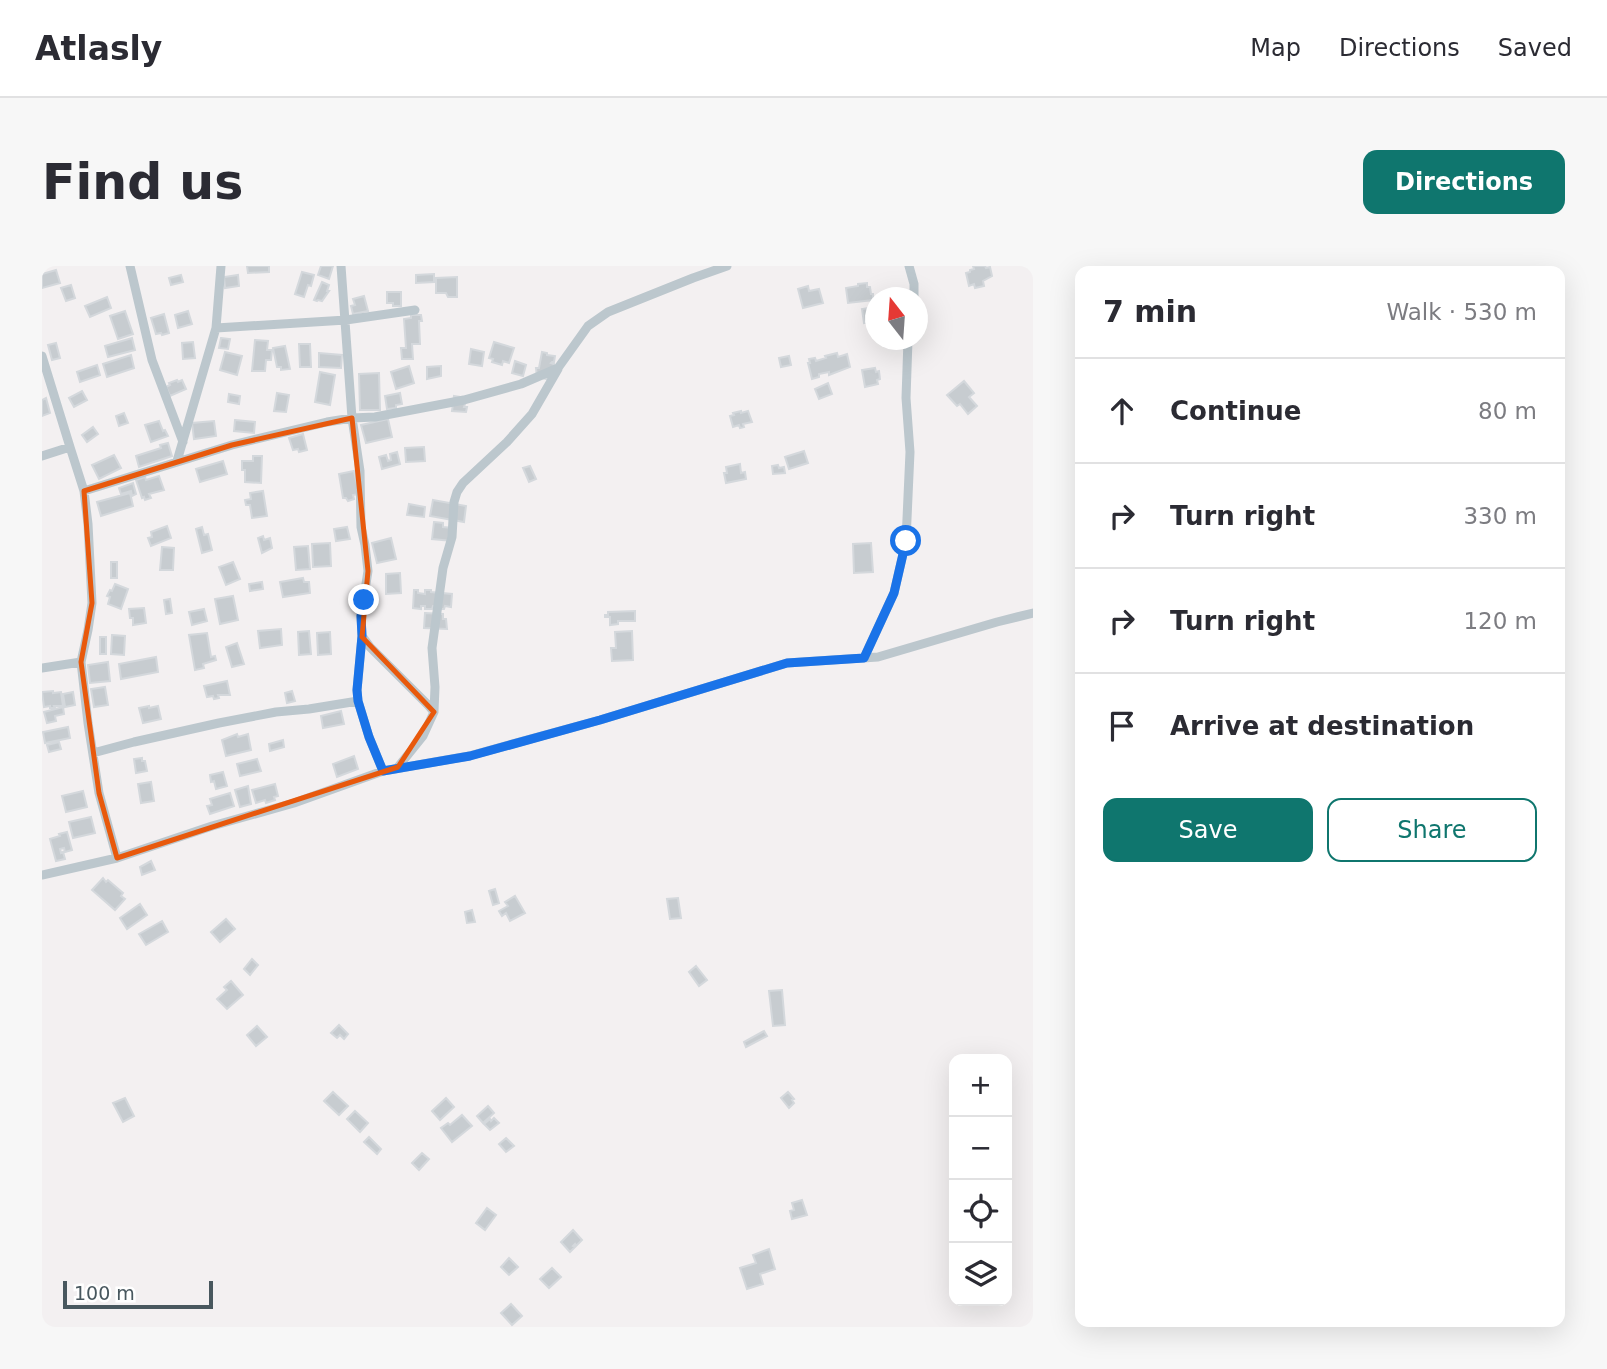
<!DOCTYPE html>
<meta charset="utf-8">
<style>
:root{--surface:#fff;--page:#f7f7f7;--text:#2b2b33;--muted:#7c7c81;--line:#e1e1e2;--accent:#0f766e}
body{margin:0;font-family:"DejaVu Sans",sans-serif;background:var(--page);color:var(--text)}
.controls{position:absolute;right:21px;bottom:21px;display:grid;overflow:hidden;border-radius:14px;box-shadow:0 7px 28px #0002}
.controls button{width:63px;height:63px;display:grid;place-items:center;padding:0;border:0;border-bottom:2px solid var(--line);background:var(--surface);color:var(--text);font:35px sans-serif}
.compass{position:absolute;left:823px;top:21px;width:63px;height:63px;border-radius:50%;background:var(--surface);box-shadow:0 7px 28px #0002;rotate:343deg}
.scale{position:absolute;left:21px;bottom:18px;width:150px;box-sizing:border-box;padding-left:7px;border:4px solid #48575e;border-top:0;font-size:19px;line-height:24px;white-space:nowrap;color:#48575e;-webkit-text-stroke:5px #fff;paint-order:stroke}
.stop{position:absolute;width:21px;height:21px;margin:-16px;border:5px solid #1a73e8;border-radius:50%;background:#fff}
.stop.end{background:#1a73e8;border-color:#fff;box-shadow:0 2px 7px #0008}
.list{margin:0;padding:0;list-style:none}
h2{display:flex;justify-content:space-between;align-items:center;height:91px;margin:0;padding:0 28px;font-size:30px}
h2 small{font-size:23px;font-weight:400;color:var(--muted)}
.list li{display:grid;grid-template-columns:46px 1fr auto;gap:21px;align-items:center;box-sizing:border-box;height:105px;padding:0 28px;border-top:2px solid var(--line)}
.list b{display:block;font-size:26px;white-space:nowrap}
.list em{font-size:23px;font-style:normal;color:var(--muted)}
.actions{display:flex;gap:14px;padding:21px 28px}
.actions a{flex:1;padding:16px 0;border:2px solid var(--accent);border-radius:14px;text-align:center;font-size:24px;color:var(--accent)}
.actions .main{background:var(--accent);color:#fff}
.icon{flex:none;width:38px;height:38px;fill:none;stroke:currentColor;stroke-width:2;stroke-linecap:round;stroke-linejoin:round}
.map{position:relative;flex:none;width:991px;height:1061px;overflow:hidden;border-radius:14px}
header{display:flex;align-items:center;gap:42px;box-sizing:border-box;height:98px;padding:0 35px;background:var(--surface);border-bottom:2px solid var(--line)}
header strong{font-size:33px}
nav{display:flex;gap:38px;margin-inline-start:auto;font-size:24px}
.intro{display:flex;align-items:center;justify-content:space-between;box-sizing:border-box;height:168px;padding:0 42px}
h1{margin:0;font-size:49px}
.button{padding:18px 32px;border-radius:14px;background:var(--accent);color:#fff;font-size:24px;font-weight:700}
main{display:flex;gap:42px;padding:0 42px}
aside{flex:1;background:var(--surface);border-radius:14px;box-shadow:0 7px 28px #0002}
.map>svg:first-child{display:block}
.building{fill:#c7ccd0;stroke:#d4d8dc;stroke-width:2}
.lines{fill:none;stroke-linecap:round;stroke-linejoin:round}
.minor{stroke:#bcc7cd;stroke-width:9}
.route{stroke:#1a73e8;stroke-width:9}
.marked{fill:none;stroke:#e8590c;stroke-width:5;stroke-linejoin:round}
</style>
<header>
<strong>Atlasly</strong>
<nav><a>Map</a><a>Directions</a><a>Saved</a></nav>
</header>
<div class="intro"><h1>Find us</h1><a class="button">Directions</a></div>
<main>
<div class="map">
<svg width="991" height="1061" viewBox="0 0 991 1061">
<rect width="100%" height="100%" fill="#f3f0f1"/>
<path class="building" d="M205,0H227V6L206,7Z
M279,0H291L287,13L276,9Z
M931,0H943L944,2L948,1L950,10L941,15L942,20L933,22L932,18L927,20L924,7L928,6V4L932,3Z
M14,4L18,17L0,22V8Z
M260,6L272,9L269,20L266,19L262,31L253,28Z
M392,8V16L374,17V9Z
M139,9L141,16L129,19L127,12Z
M196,9L197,20L183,22L182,11Z
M415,11V31H406L404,27H394V12Z
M280,16L287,19L285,25H287L280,35L276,34L275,35L272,34Z
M825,17V21H828L829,28H831V34L806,37L804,22L816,20V18Z
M29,19L33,32L24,35L19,22Z
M766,20L767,25L777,23L781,37L761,42L756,23Z
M345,26H359V40H351V37H345Z
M322,30L326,45L311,48L309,40L313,39L311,33Z
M65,31L69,42L48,51L43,40Z
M834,41V57L833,55L822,57L820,43Z
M83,45L91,68L76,73L68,50Z
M146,45L150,58L136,62L133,49Z
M122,48L127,67L120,69L119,67L114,68L109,52Z
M369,49H379L380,55H377L378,78H370L371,93H360L359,82H364L362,53L369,52Z
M90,72L93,84L66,91L63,80Z
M179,72L188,73L186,83L177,82Z
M213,74L226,75L225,84H230L229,94H224L223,105H210Z
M151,76L153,92L141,93L140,77Z
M452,76L472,82L467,97L461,95L460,99L450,96L451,93L447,92Z
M14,77L18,92L10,94L6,79Z
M257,78H268L269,101H258Z
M243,80L248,103L239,104V101H235L231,82Z
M429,83L442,86L440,100L427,98Z
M183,86L200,90L195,109L178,104Z
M500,86L505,87V89L513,90L512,96H510L509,97L512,98L509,114L495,111L494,102H497Z
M277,87L300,89L299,102L277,101Z
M795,87L796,91L805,88L808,101L787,109V106L777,108V111L770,113L766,97H768L767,93L773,92L774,95L784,92L783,90Z
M89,89L92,102L65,111L61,98Z
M747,90L749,99L739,101L737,92Z
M473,95L484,99L481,110L470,107Z
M55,99L58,109L38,116L35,106Z
M367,100L372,117L354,123L349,106Z
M399,100V110L385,113V101Z
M833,102L834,106L837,105L838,113L835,114L836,118L823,121L820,104Z
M278,106L293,109L288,139L273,136Z
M337,107L338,144H318L317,108Z
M135,114L136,116L140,114L144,123L128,130L124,121L128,119L127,117Z
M922,115L932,127L927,131L935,140L926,148L918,138L915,140L905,129Z
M786,117L790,128L777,133L773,123Z
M40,125L45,134L32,141L27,132Z
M235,127L247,129L244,146L232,145Z
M358,127L360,138L354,139V142L345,143L343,130Z
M187,128L198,130L197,138L186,136Z
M412,130L425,132L422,141H425L424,146L410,145Z
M4,132L8,147L0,150V134Z
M699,145V147L706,145L710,156L701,158L702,161L698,162L697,159L691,161L688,150L692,149L691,147Z
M82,147L86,157L77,160L74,150Z
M346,153L350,171L324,177L319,159Z
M193,154L213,156L212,167L192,165Z
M117,155L121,165L123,164L126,170L109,176L103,159Z
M172,155L174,170L152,173L150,157Z
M51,161L56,168L45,176L40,169Z
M261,168L265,184L257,186L256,183L251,184L247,172Z
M126,177L130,190L97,201L94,190L119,182L118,179Z
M382,181L383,195L364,196L363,182Z
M762,185L766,197L747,203L743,191Z
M355,186L358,198L340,203L337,191L344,189L346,195L349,194L348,188Z
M72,189L79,202L57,213L50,199Z
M211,190H220L219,217L203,216V204H200V195H211Z
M181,195L185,208L158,216L154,203Z
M698,198L699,207L703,206L704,213L684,217L682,207H685L684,201Z
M736,199L737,202L742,201L743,207L731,208L730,200Z
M488,200L494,213L487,216L481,202Z
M312,205L317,228L311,229L312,233L306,235L304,232H301L297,208Z
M117,210L122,224L107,228L109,232L103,234L102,231L100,232L94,214L103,211L104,214Z
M91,217L94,228L90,230L89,225L79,228L77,222Z
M221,225L225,250L210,252L208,239H204L203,234L209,233L208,227Z
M88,227L91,240L59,250L55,236Z
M391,234L424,240L422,256L388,250Z
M367,238L383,241L382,251L365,249Z
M392,256L401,257V261L411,262L410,275L390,273Z
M125,260L129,272L109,280L106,272L110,271L109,266Z
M160,261L162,269L166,268L170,284L160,287L154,263Z
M305,261L308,273L294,275L292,263Z
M221,270L222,274L228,272L230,282L220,287L216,272Z
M349,272L354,293L335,297L330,277Z
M288,277L289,300L271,301L270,278Z
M829,277L831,306L812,307L811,278Z
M266,280L268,303L254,304L252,281Z
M120,281L132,282L131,304H118Z
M69,296H75V312H69Z
M191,296L198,313L184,319L177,301Z
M358,307L359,327L344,328V308Z
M261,312L262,316H267L268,327L241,331L238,316Z
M220,316L221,323L208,325L207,318Z
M73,318L86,323L79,343L66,338L68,331L65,330L68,324L70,325Z
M372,324H376V327L383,328V324H389V326L410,328L409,341L403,340L402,343H395V340H391L390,343H383V340H379V343L371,342Z
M191,330L196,354L178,358L173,333Z
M128,333L130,347L124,348L122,334Z
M102,342L104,357L91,359V352H88L87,343Z
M162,343L165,355L150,359L147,346Z
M593,345V355H576V358L568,359V351H563V349H566V346Z
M383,347L401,348V353H404L405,363L382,362Z
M239,363L240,379L218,382L216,365Z
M267,365L269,388L257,389L256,366Z
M590,365L591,394L570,395L569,382H574L573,366Z
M288,366L289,388L276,389L275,367Z
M165,367L169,391L173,390L174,394L161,398L162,402L153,404L147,369Z
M70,369L83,370L82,389L69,388Z
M58,371H64V388H58Z
M195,377L202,398L190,401L184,381Z
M114,391L116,406L79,413L77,398Z
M66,396L68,415L48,417L46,399Z
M185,415L188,429H176L177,432L172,433L171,430L165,431L162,420Z
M63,421L66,439L52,441L49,423Z
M11,425V427L19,426L21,440H12L13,442H8V440L2,441L0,426Z
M250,425L253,435L245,437L243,427Z
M31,426L33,439L23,441L21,428Z
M107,440V442L116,440L119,453L101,457L97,442Z
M21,441L22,448L13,450L14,455L5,457L2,446Z
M299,445L302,458L281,462L279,450Z
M26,461L28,472L3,477L1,466Z
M195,468L196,471L206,468L209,484L184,490L180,474Z
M241,474L242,481L228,485L227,478Z
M17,476L19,483L7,486L5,479Z
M312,490L316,503L295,511L291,498Z
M100,492V495H103L105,505L94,507L92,493Z
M215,493L219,505L198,510L195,498Z
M181,506L185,520L174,523L172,515L169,516L168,509Z
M109,516L112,535L99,537L96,518Z
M233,518L236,530L232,531L233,534L224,537L223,534L214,537L210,524Z
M206,520L209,538L198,541L193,524Z
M41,525L45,541L24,546L20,530Z
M188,527L192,540L168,548L165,540L170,539L168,533Z
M49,551L53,567L31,572L27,556Z
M25,566L30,584L23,586L22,582L18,583L19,587L21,586L23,593L14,595L8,573L18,570L17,568Z
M109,595L113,604L100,609L98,601Z
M61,612L64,616L66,614L81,627L79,630L83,633L73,644L50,624Z
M453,623L457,637L451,639L447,625Z
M473,630L483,647L468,655L464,647L460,650L457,645L466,640L463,636Z
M636,632L639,652L628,653L625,633Z
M98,638L105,649L85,663L78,652Z
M430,644L433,656L425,657L423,646Z
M184,653L193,663L178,676L169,666Z
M120,655L126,666L104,679L97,668Z
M210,693L216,699L208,709L202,703Z
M654,700L665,714L657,720L647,706Z
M189,715L201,729L185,743L175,733L185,724L182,721Z
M740,724L743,759L731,760L727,725Z
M297,759L306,768L302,773L298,769L295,772L289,767Z
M215,760L225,771L214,780L205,769Z
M722,765L725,770L704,781L702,776Z
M291,826L306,840L297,849L282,835Z
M746,826L752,833L750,834L752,837L747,842L739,832Z
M83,832L92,850L81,856L71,837Z
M404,832L412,841L398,854L390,845Z
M446,840L452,847L441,857L435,850Z
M313,845L326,857L318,866L305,853Z
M420,849L430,860L410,876L399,862L406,857L408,859Z
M452,852L457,857L448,864L442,858L448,853L449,855Z
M327,871L339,883L335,888L322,876Z
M464,872L472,880L464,886L457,878Z
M380,887L387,893L377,904L370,897Z
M760,934L765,949L750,953L748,945L752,944L750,937Z
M445,942L454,949L443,964L434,957Z
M531,964L540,974L534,980L533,978L531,980L533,981L528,986L519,976Z
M727,983L733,1003L718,1008L721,1018L705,1023L698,1002L714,997L711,989Z
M467,992L476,1001L467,1009L459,1001Z
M510,1002L519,1011L507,1022L498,1013Z
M469,1038L480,1050L470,1059L459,1047Z"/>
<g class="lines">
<path class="minor" d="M88,0L110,94L141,176
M299,0L310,152L318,205L319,261L323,279L326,305L319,350L320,370L328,381L387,440L392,446L381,470L356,501
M867,0L872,18V32
M174,62L304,54L373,44
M0,90L28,181
M0,190L28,181L42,225L46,258L50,337L46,364L39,396L46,457L57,527L75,592
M135,195L174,62L179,0
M42,225L190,179L285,156L310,152L333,151L422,134L479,118L516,102L546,60L566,46L651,12L685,0
M320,371L315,424L316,435L327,471L341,505
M822,392L852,327L864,275L868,186L864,132L866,74
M0,402L39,396
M392,445L393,421L390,382L401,302L410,271L412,236L415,226L421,217L465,176L490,148L516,103
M51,487L92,476L177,457L234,446L267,443L316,435
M0,609L75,592L170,560L252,537L341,505L427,490L558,454L745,397L836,391L955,356L991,347"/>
</g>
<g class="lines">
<path class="route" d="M322,334L319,350L320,370L315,424L316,435L327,471L341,505L428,490L558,454L745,397L822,392L852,327L864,275"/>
</g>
<path class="marked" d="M310,152L326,305L320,371L392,446L356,501L75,592L57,527L39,396L50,337L42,225L190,179Z"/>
</svg>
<div class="controls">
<button>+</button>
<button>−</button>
<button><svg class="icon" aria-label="locate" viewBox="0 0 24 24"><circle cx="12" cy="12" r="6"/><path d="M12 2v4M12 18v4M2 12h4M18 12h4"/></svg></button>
<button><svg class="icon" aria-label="layers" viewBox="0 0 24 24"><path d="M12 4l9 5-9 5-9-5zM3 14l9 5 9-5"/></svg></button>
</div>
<svg class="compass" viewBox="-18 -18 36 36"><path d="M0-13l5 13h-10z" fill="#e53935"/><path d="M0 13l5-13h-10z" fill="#7c7c81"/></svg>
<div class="scale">100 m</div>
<div class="stop" style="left:864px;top:275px"></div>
<div class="stop end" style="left:322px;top:334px"></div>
</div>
<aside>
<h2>7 min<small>Walk · 530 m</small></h2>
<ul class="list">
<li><svg class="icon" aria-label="ahead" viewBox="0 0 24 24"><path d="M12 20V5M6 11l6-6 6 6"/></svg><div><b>Continue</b></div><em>80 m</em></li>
<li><svg class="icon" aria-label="right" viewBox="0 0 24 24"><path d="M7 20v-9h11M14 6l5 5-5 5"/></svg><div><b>Turn right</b></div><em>330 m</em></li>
<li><svg class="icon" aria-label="right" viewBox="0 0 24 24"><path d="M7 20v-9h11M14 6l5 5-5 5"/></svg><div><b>Turn right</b></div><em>120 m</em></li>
<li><svg class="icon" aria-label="arrive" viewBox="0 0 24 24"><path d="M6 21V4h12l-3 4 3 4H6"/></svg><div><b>Arrive at destination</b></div></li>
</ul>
<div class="actions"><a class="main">Save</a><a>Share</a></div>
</aside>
</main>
